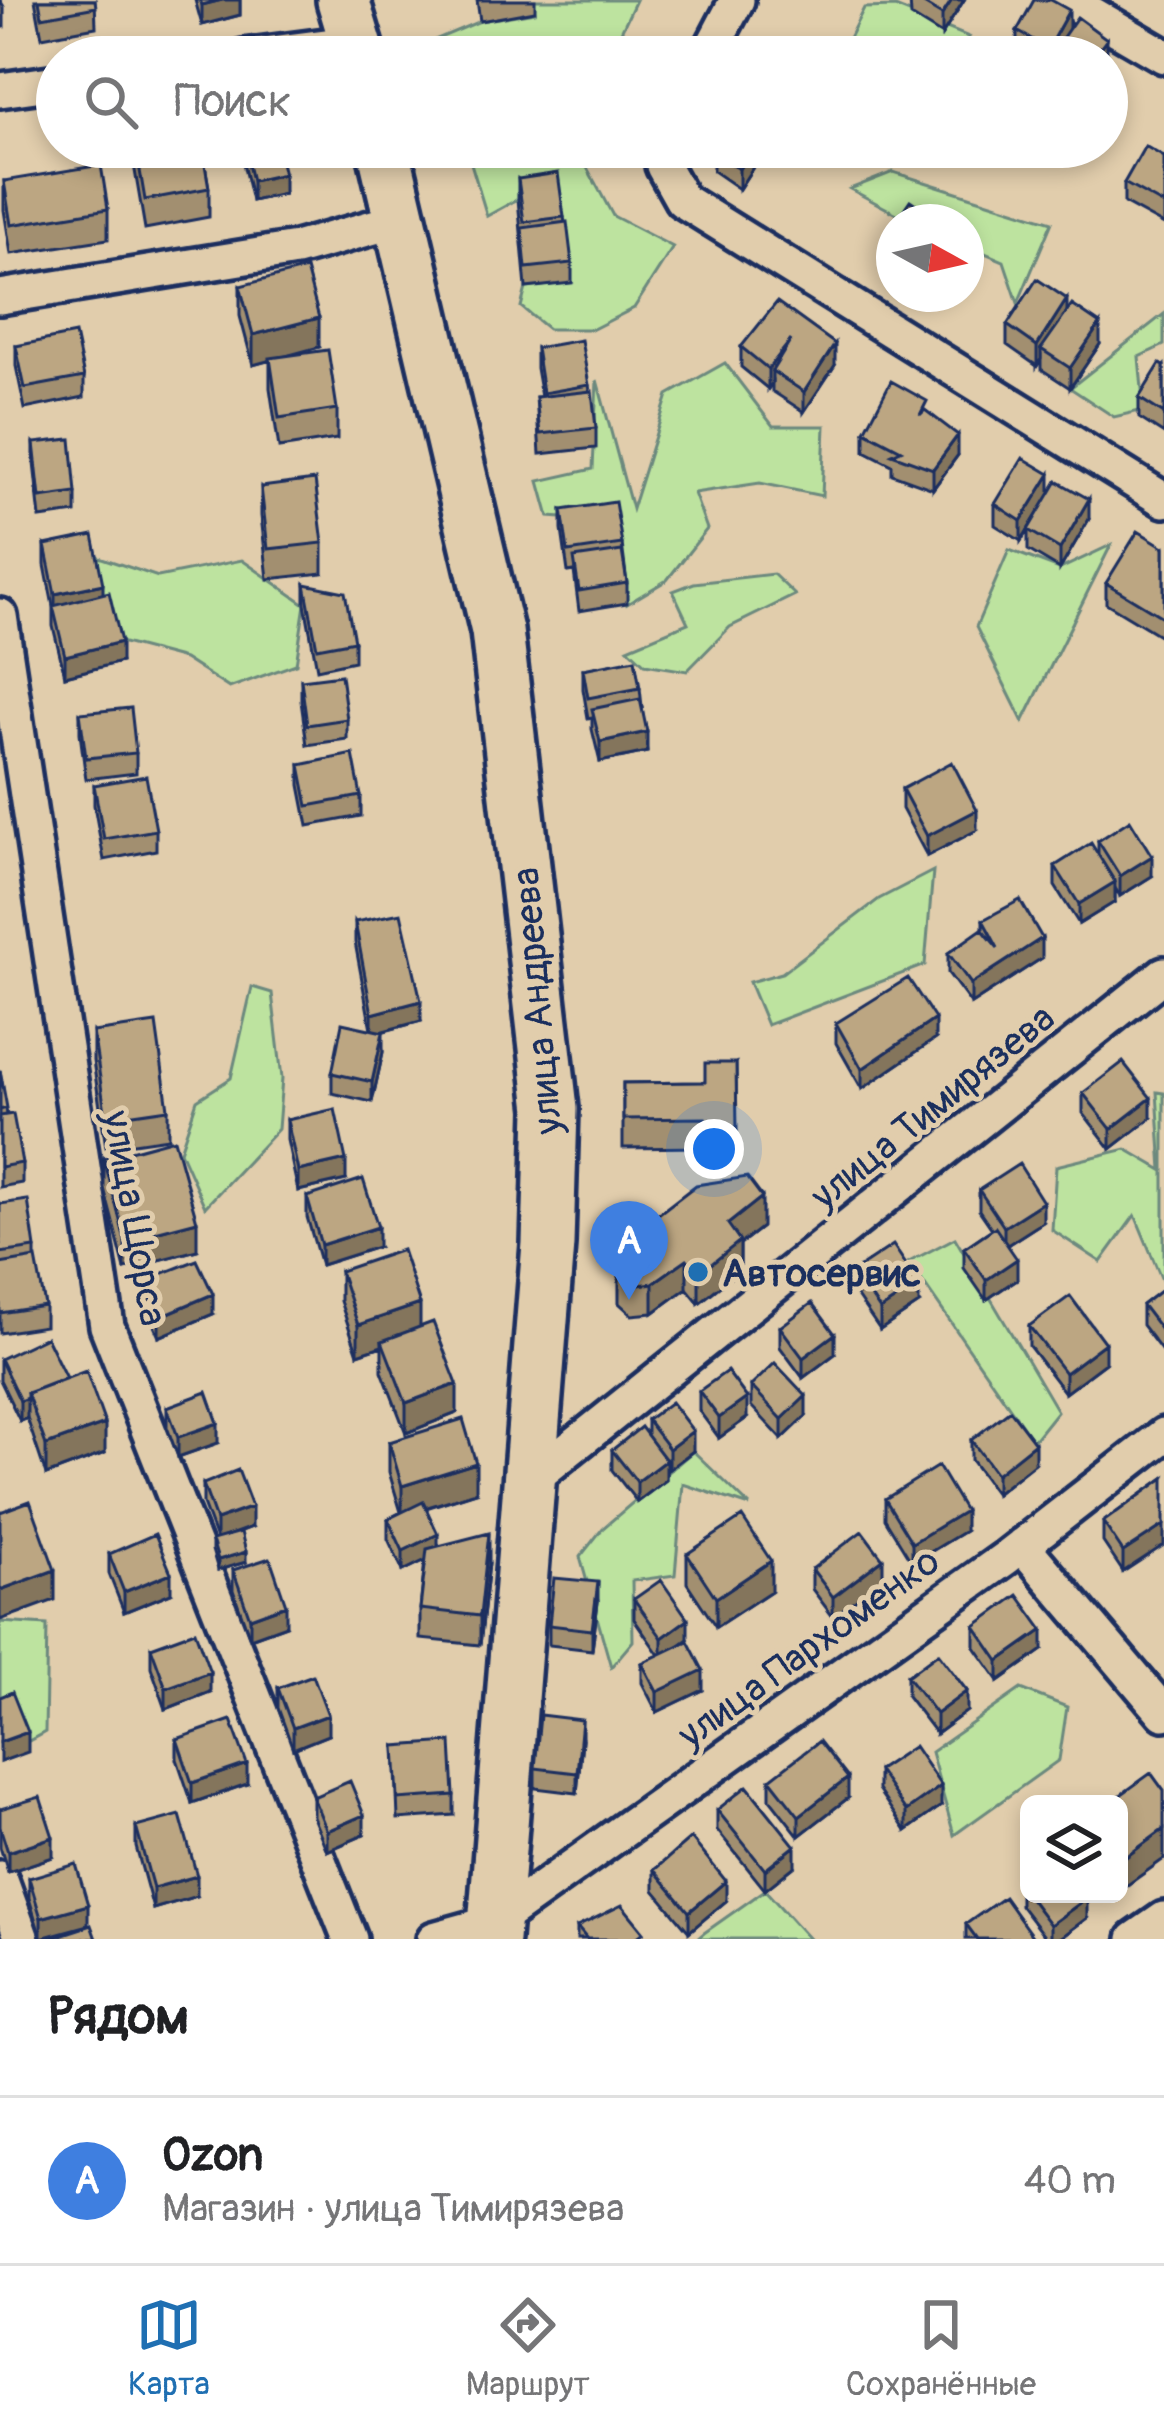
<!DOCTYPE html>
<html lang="ru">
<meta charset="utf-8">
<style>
:root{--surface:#fff;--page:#f2f2f2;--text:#202124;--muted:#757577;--line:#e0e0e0;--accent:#1f6fb2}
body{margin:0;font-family:Pangolin,sans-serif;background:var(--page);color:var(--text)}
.controls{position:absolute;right:36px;bottom:36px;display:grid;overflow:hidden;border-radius:18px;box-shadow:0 6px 18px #0003}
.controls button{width:108px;height:108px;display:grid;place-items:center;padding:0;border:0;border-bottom:3px solid var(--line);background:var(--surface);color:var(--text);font:60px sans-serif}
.compass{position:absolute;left:876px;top:204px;width:108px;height:108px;border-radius:50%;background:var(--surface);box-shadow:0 6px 18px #0003;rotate:98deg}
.you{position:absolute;left:714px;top:1149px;width:42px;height:42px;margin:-30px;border:9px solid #fff;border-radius:50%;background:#1a73e8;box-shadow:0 0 0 18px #1a73e833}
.badge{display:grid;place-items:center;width:78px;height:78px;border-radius:50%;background:var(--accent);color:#fff;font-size:39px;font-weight:700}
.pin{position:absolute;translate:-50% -99px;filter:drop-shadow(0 3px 6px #0008)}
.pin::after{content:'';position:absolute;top:63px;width:42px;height:36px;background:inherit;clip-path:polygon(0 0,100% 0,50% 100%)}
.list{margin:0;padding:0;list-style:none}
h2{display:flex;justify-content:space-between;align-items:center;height:156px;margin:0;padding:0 48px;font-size:51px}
h2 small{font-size:39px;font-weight:400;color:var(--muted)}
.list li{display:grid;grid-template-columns:78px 1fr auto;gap:36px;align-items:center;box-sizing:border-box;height:168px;padding:0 48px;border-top:3px solid var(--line)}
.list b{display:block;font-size:45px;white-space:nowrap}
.list p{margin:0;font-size:39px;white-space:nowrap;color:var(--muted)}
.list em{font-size:39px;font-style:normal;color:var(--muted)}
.icon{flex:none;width:66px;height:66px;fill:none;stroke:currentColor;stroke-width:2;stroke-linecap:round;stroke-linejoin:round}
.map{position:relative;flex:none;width:1164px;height:1939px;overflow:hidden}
.search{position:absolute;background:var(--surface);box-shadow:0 6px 18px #0003;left:36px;right:36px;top:36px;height:132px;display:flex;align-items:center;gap:30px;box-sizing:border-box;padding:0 42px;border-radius:66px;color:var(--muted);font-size:45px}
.sheet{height:324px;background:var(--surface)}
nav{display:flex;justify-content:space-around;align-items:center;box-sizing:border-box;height:168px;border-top:3px solid var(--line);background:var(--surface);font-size:33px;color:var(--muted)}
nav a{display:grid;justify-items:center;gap:6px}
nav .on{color:var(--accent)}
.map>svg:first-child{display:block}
.green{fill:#bde39f;stroke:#6c897e;stroke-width:3}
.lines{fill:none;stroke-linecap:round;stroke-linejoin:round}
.street-casing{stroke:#1b2f5e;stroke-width:42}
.primary-casing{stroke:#1b2f5e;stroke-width:60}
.street{stroke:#e1cdac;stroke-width:33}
.primary{stroke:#e1cdac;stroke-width:51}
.wall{fill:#a28f70;stroke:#1b2f5e;stroke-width:3}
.shaded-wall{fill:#84745b;stroke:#1b2f5e;stroke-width:3}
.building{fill:#bca682;stroke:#1b2f5e;stroke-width:3}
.poi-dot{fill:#1f6fb2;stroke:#e1cdac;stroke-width:4.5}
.labels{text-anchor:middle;stroke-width:10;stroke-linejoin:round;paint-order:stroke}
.street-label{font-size:39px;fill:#1b2f5e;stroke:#e1cdac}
.poi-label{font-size:39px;font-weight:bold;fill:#1b2f5e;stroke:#e1cdac;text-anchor:start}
</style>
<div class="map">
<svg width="1164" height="1939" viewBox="0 0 1164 1939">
<rect width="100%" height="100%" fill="#e1cdac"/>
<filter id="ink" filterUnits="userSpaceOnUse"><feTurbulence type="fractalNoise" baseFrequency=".00833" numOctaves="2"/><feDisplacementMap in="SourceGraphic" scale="24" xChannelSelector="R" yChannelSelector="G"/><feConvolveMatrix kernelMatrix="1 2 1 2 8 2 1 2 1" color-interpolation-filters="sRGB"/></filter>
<g filter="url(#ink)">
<path class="green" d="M533,0H636L609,57H463L437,39L480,21L535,12Z
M895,7L969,37L950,57H853L842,52L864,8Z
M496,147H576L613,216L673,247L634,308L593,329H548L521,307L526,288L572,282L518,199L487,216L470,160Z
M893,172L1052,222L1018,303L1004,261L966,245V222H912L850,189Z
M1164,314V345L1139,357L1144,410L1114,417L1070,388Z
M725,363L773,426H825L822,496L760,483L694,493L707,529L667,580L627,604L615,522L549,517L539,481L593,469L597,380L632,509L668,395Z
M1111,545L1023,722L976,627L1009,550L1060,569Z
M93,555L158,577L242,560L305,604L296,664L229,688L184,659L116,641Z
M773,574L795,595L730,627L687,671L645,664L628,648L688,623L673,591L694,583Z
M933,871L925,965L767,1025L749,982L782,973L879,899Z
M252,987L272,993L282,1078L278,1129L205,1207L180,1151L197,1100L231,1078Z
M1157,1092L1164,1093V1285L1135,1215L1101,1262L1052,1230L1056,1166L1126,1149L1162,1170Z
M955,1238L1057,1411L1033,1441L909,1262Z
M693,1451L750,1506L683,1484L675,1575L632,1581L633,1641L611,1667L580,1557L603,1528Z
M0,1622L47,1625L45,1732L25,1743L0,1716Z
M1021,1689L1067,1707L1059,1760L954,1835L931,1752Z
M765,1890L809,1939H697L704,1933Z"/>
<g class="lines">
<defs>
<path id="street" d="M1068,0L1164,56
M243,57L356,42
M707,57L737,0
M0,90L57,82
M665,147L663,166L682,200L1164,500
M0,297L296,249L402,219
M0,616L107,1326L350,1939
M527,1483L1164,974
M1022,1545L1164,1713
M0,1878L22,1939
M434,1939L495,1922L1007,1557L1164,1435
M1135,1939L1164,1919"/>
<path id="primary" d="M343,0L360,57
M383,147L497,631L552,1109L548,1244L493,1939"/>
</defs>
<use href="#street" class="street-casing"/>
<use href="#primary" class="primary-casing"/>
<use href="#street" class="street"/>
<use href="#primary" class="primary"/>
</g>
<path class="wall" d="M0,0L4,7V27H0Z
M35,0H95L96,27L42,37Z
M195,0H240V15L202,25Z
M477,0H535V11L480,21Z
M910,0H964L942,35L911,16Z
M1069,29L1107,57H1028L1017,51V31Z
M131,147H202L209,188V217L145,229Z
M239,147H277L284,194L252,201Z
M687,147H766L739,189L713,171V162Z
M1164,157V225L1124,203V183Z
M518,179L564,217L572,263V283L526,288L518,199Z
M4,181L108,209V239L11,254L4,210Z
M894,224V264L885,258V238Z
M240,286L319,347L288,356L337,409V439L279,448L270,388V360L253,365L240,316Z
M930,294H953L947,304Z
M1067,311L1100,344L1070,388L1041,369V359L1037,366L1007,345V325Z
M16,346L84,377V397L25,409L16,366Z
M741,347L835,365L804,412L772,391V383L768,389L741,367Z
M536,348L589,385L596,428V448L540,454L536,397H541L536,368Z
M1164,366V434L1139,418V398Z
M927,412L958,455L933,489L892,474V465L865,451V431Z
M34,443L76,493V513L40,518L34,463Z
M261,487L323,543V573L268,579L261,516Z
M1050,492L1089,519L1060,569L1028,550V530L1021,541L995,525V504Z
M562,510L622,544L627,583V603L579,611L574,571L568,572L562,530Z
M45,545L103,594L121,662L65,676L53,626V606L45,565Z
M1164,547V638L1106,603V583Z
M305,584L354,641V661L317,669L305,604Z
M583,669L640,688L647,752L600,762L592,729V717L588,718L583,689Z
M301,680L347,719V739L307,745L301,701Z
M80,713L136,753V773L86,779L80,733Z
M300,765L361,796V816L308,826L300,785Z
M94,785L156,830V850L104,860L94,805Z
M902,789L977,830L927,856L902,809Z
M1098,841L1152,876L1120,896L1115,888V902L1079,924L1055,886V866L1098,854Z
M983,920L1042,958L971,1004L948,973V953L983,930Z
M355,922L421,1021L381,1032L383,1052L372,1102L332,1093V1073L371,1029L355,942Z
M836,1023L935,1039L862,1089L836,1043Z
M93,1032L168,1109V1138L106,1147L93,1061Z
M736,1063L737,1163L705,1164V1147L623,1148V1083L705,1082Z
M0,1070L7,1115L22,1163V1183L0,1187Z
M1083,1093L1151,1118L1111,1149L1083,1113Z
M287,1120L346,1180L298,1191L287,1140Z
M104,1158L197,1250L125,1269L104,1188Z
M979,1190L1043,1222L1007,1245L1017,1279L986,1300L964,1268V1248L992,1229L979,1210Z
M307,1197L378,1247L321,1265L307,1217Z
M0,1204L35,1248V1258L45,1306V1326L0,1333Z
M762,1227L740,1244V1270L699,1303L687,1288L653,1313L632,1315L619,1303V1274Z
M340,1271L420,1327L457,1413L406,1433L382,1371V1346L358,1354L340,1301Z
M854,1271L919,1304L880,1330L854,1292Z
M143,1281L213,1314L159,1337L143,1301Z
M1164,1288V1354L1142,1325V1305Z
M1029,1326L1105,1363L1065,1393L1029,1346Z
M780,1327L835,1354L803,1378L780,1347Z
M0,1359L66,1378L105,1453L46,1475L27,1418L20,1421L0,1380Z
M751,1386L806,1416L782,1439L751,1406Z
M699,1391L747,1418L719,1438L699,1411Z
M167,1407L218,1443L178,1457L167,1427Z
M647,1420L693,1451L669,1469L666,1466V1480L637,1502L612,1470V1450L647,1434Z
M971,1440L1035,1463L996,1494L971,1460Z
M389,1442L476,1492L426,1508L438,1546L489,1563L480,1645L420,1639V1609L425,1560L403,1571L388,1539V1519L401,1512L389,1472Z
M1164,1478L1123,1572L1103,1542V1522Z
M203,1484L252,1527L231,1535L246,1562L218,1570L212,1550V1540L216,1539L203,1504Z
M885,1499L965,1531L912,1563L885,1519Z
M109,1554L171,1593L124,1612L109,1574Z
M687,1554L771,1591L716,1627L687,1583Z
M812,1569L883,1579L833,1617L812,1589Z
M233,1570L286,1625L250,1638L233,1590Z
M634,1599L688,1639L682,1644L703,1690L657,1712L642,1683V1663L659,1655L634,1619Z
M598,1602L592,1650L549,1645V1625Z
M975,1626L1043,1650L999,1681L975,1647Z
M151,1647L210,1692L166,1709L151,1667Z
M907,1676L967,1711L936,1734L907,1696Z
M278,1688L328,1735L293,1749L278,1708Z
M177,1739L247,1784L192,1803L177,1759Z
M582,1740L577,1793L535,1788V1768Z
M395,1746L454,1795V1815L398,1819Z
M878,1770L941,1806L906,1831L878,1790Z
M770,1779L848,1798L799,1836L770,1799Z
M313,1797L364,1835L327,1851L313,1817Z
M0,1809L53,1857L8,1872L0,1847Z
M717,1810L795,1866L765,1890L717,1830Z
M136,1827L197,1896L153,1909L136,1847Z
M654,1870L726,1901L689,1932L654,1890Z
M29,1878L88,1925L41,1938L29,1898Z
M1020,1885L1087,1918L1059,1939H1046L1020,1905Z
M966,1924L1034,1939H966Z
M577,1927L644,1939H577Z"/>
<path class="shaded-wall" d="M222,0H240V15L202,25V5Z
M952,0H964L942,35V15Z
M1069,10V30L1054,50V57H1048V48Z
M1107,39V57H1094Z
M753,147H766L739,189V169Z
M284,174V194L252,201V181Z
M972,241V261L966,272V252Z
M1067,299V319L1041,349V359L1037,366V346Z
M319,318V347L253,365V335Z
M1100,324V344L1070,388V368Z
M791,340L772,371V383L768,389V369Z
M835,344V365L804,412V392Z
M958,435V455L933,489V469Z
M1050,474V494L1021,541V521Z
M1089,499V519L1060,569V549Z
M103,584V604L55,614V594Z
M121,642V662L65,676V656Z
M647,732V752L600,762V742Z
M977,810V830L927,856V836Z
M1152,856V876L1120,896V876Z
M1115,882V902L1079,924V904Z
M1042,938V958L971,1004V984Z
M421,1001V1021L372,1034V1014Z
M935,1019V1039L862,1089V1069Z
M383,1032V1052L372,1102V1082Z
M1151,1098V1118L1111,1149V1129Z
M346,1160V1180L298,1191V1171Z
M762,1197V1227L740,1244V1270L699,1303V1274L728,1224Z
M1043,1202V1222L1004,1247V1227Z
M197,1221V1250L125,1269V1240Z
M378,1227V1247L321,1265V1245Z
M687,1259V1288L653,1313V1283Z
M1017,1259V1279L986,1300V1280Z
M919,1284V1304L880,1330V1310Z
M213,1294V1314L159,1337V1317Z
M420,1304V1333L382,1341V1346L358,1354V1325Z
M835,1334V1354L803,1378V1358Z
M1105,1343V1363L1065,1393V1373Z
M457,1384V1413L406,1433V1403Z
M806,1396V1416L782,1439V1419Z
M27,1398V1418L20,1421V1401Z
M747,1398V1418L719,1438V1418Z
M218,1423V1443L178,1457V1437Z
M105,1424V1453L46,1475V1445Z
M693,1431V1451L669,1469V1449Z
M1035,1443V1463L996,1494V1474Z
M666,1460V1480L637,1502V1482Z
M476,1463V1492L402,1515V1486Z
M252,1507V1527L216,1540V1520Z
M965,1511V1531L912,1563V1543Z
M1164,1525V1545L1123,1572V1552Z
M489,1533V1563L480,1645V1616Z
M438,1534V1554L403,1571V1551Z
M246,1552V1562L218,1570V1560Z
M883,1559V1579L833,1617V1597Z
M771,1561V1591L716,1627V1598Z
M55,1570V1600L0,1620V1590Z
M171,1573V1593L124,1612V1592Z
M598,1582V1602L592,1650V1630Z
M286,1605V1625L250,1638V1618Z
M688,1619V1639L662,1658V1638Z
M1043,1630V1650L999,1681V1661Z
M703,1670V1690L657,1712V1692Z
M210,1672V1692L166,1709V1688Z
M967,1691V1711L936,1734V1714Z
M328,1715V1735L293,1749V1728Z
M582,1720V1740L577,1793V1773Z
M28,1732V1752L0,1762V1742Z
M247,1764V1784L192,1803V1783Z
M848,1778V1798L799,1836V1816Z
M941,1786V1806L906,1831V1811Z
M364,1815V1835L327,1851V1831Z
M1164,1829V1859L1119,1891V1862Z
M53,1837V1857L8,1872V1852Z
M795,1846V1866L765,1890V1870Z
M197,1876V1896L153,1909V1888Z
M726,1881V1901L689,1932V1912Z
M1087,1898V1918L1059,1939H1050V1925Z
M88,1905V1925L41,1938V1918Z"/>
<path class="building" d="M39,0H95L96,7L42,17Z
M200,0H222L202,5Z
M917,0H952L942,15Z
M1034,0H1051L1069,10L1048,48L1017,31Z
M1077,17L1107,39L1094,57H1063L1054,50Z
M542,36L546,57H507L504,44Z
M1145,146L1164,157V205L1124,183Z
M136,147H202L209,188L145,200Z
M244,147H277L284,174L252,181Z
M716,147H753L739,169L713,151Z
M101,165L108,209L11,225L4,181Z
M558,173L564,217L524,222L518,179Z
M910,200L939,220L937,222H895Z
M567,222L572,263L526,268L522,228Z
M894,224V244L885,238Z
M966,237L972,241L966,252Z
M306,269L319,318L253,335L240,286Z
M1037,279L1067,299L1037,346L1007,325Z
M777,302L835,344L804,392L772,371L791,340L768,369L741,347Z
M1072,305L1100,324L1070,368L1041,349Z
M75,334L84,377L25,388L16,346Z
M581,340L589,385L543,393L536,348Z
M328,350L337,409L279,418L270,358Z
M1160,364L1164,366V414L1139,398Z
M891,381L927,401L920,415L925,410L958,435L933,469L892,454L901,450L865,431Z
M592,391L596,428L540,434L536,397Z
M71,439L76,493L40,498L34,443Z
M1023,458L1050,474L1021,521L995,504Z
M315,480L323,543L268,549L261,487Z
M1057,481L1089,499L1060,549L1028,530Z
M615,502L622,544L568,552L562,510Z
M1138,531L1164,547V618L1106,583Z
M93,535L103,584L55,594L45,545Z
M622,551L627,583L579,591L574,558Z
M305,584L345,592L354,641L317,648Z
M109,592L121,642L65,656L53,606Z
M635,659L640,688L588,698L583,669Z
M341,675L347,719L307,725L301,680Z
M640,699L647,732L600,742L592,709Z
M131,708L136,753L86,758L80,713Z
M353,754L361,796L308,806L300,765Z
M952,762L977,810L927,836L902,789Z
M146,776L156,830L104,839L94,785Z
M1130,820L1152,856L1120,876L1098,841Z
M1091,843L1115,882L1079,904L1055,866Z
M1020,900L1042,938L971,984L948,953L982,929L998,948L983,920Z
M401,913L421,1001L372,1014L355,922Z
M908,978L935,1019L862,1069L836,1023Z
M156,1023L168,1109L106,1118L93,1032Z
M342,1023L383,1032L372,1082L332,1073Z
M1123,1062L1151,1098L1111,1129L1083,1093Z
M705,1063H736L737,1134H705V1118L623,1119V1083L705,1082Z
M0,1070L7,1108L0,1110Z
M335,1109L346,1160L298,1171L287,1120Z
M13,1114L22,1163L0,1167V1116Z
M174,1139L197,1221L125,1240L104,1158Z
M1019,1164L1043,1202L1004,1227L979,1190Z
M747,1177L762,1197L728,1224L740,1241L699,1274L687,1259L653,1283L632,1286L619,1274L623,1241L696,1185Z
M363,1179L378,1227L321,1245L307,1197Z
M28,1200L35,1248L0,1253V1204Z
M995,1227L1017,1259L986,1280L964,1248Z
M893,1245L919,1284L880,1310L854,1271Z
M402,1250L420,1304L358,1325L340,1271Z
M36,1258L45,1306L0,1313V1264Z
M197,1260L213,1294L159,1317L143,1281Z
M1164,1288V1334L1142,1305Z
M1070,1296L1105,1343L1065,1373L1029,1326Z
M812,1303L835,1334L803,1358L780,1327Z
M433,1322L457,1384L406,1403L382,1341Z
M46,1337L66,1378L27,1393V1398L20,1401L0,1359Z
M775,1363L806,1396L782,1419L751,1386Z
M86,1371L105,1424L46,1445L27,1393Z
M727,1371L747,1398L719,1418L699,1391Z
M207,1392L218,1423L178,1437L167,1407Z
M671,1402L693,1431L669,1449L647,1420Z
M1010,1410L1035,1443L996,1474L971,1440Z
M463,1419L476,1463L402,1486L389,1442Z
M641,1427L666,1460L637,1482L612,1450Z
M938,1466L965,1511L912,1543L885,1499Z
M238,1470L252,1507L216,1520L203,1484Z
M1164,1478V1525L1123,1552L1103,1522Z
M30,1501L55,1570L0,1590V1512Z
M423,1502L438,1534L403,1551L388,1519Z
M742,1517L771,1561L716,1598L687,1554Z
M862,1531L883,1559L833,1597L812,1569Z
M241,1532L246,1552L218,1560L212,1540Z
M489,1533L480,1616L420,1609L427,1549Z
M155,1534L171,1573L124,1592L109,1554Z
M270,1558L286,1605L250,1618L233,1570Z
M554,1578L598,1582L592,1630L549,1625Z
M661,1580L688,1619L662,1638L634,1599Z
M1018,1595L1043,1630L999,1661L975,1626Z
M195,1631L210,1672L166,1688L151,1647Z
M688,1641L703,1670L657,1692L642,1663Z
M938,1653L967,1691L936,1714L907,1676Z
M313,1675L328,1715L293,1728L278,1688Z
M12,1692L28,1732L0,1742V1697Z
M540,1715L582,1720L577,1773L535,1768Z
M231,1720L247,1764L192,1783L177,1739Z
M819,1741L848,1778L799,1816L770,1779Z
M451,1742L454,1795L398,1799L395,1746Z
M914,1746L941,1786L906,1811L878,1770Z
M1151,1773L1164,1791V1829L1119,1862V1804H1108Z
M350,1781L364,1815L327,1831L313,1797Z
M747,1786L795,1846L765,1870L717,1810Z
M40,1797L53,1837L8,1852L0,1827V1809Z
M180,1815L197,1876L153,1888L136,1827Z
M691,1838L726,1881L689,1912L654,1870Z
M76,1864L88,1905L41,1918L29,1878Z
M1029,1878V1894H1084L1087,1898L1050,1925L1020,1885Z
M1004,1897L1034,1939H977L966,1924Z
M622,1905L644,1932L635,1939H587L577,1927Z
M91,1925L96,1939H48Z"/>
</g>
<circle class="poi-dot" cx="698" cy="1272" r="12"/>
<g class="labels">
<g class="street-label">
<text transform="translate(536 1001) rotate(-95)" y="14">улица Андреева</text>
<text transform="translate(932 1106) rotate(-39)" y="14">улица Тимирязева</text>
<text transform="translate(136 1218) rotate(80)" y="14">улица Щорса</text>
<text transform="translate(808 1647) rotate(-36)" y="14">улица Пархоменко</text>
</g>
<g class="poi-label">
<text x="722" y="1286">Автосервис</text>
</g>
</g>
</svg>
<div class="controls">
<button><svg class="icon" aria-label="layers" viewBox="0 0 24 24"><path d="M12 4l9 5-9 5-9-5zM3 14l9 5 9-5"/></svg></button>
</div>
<svg class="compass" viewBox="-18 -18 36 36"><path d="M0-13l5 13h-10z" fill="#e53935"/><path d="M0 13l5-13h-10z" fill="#757577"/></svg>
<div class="you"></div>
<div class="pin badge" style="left:629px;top:1300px;background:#3f7fe0">A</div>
<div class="search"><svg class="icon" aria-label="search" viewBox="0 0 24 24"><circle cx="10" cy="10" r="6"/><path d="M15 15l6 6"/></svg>Поиск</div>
</div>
<section class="sheet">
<h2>Рядом<small></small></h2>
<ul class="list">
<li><span class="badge" style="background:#3f7fe0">A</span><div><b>Ozon</b><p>Магазин · улица Тимирязева</p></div><em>40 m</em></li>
</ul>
</section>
<nav>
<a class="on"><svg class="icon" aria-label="map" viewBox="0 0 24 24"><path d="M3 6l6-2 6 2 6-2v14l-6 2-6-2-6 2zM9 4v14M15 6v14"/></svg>Карта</a>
<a><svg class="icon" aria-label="directions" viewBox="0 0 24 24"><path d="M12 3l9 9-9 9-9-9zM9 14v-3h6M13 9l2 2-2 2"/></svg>Маршрут</a>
<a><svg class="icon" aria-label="saved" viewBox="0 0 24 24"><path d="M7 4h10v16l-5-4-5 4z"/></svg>Сохранённые</a>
</nav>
